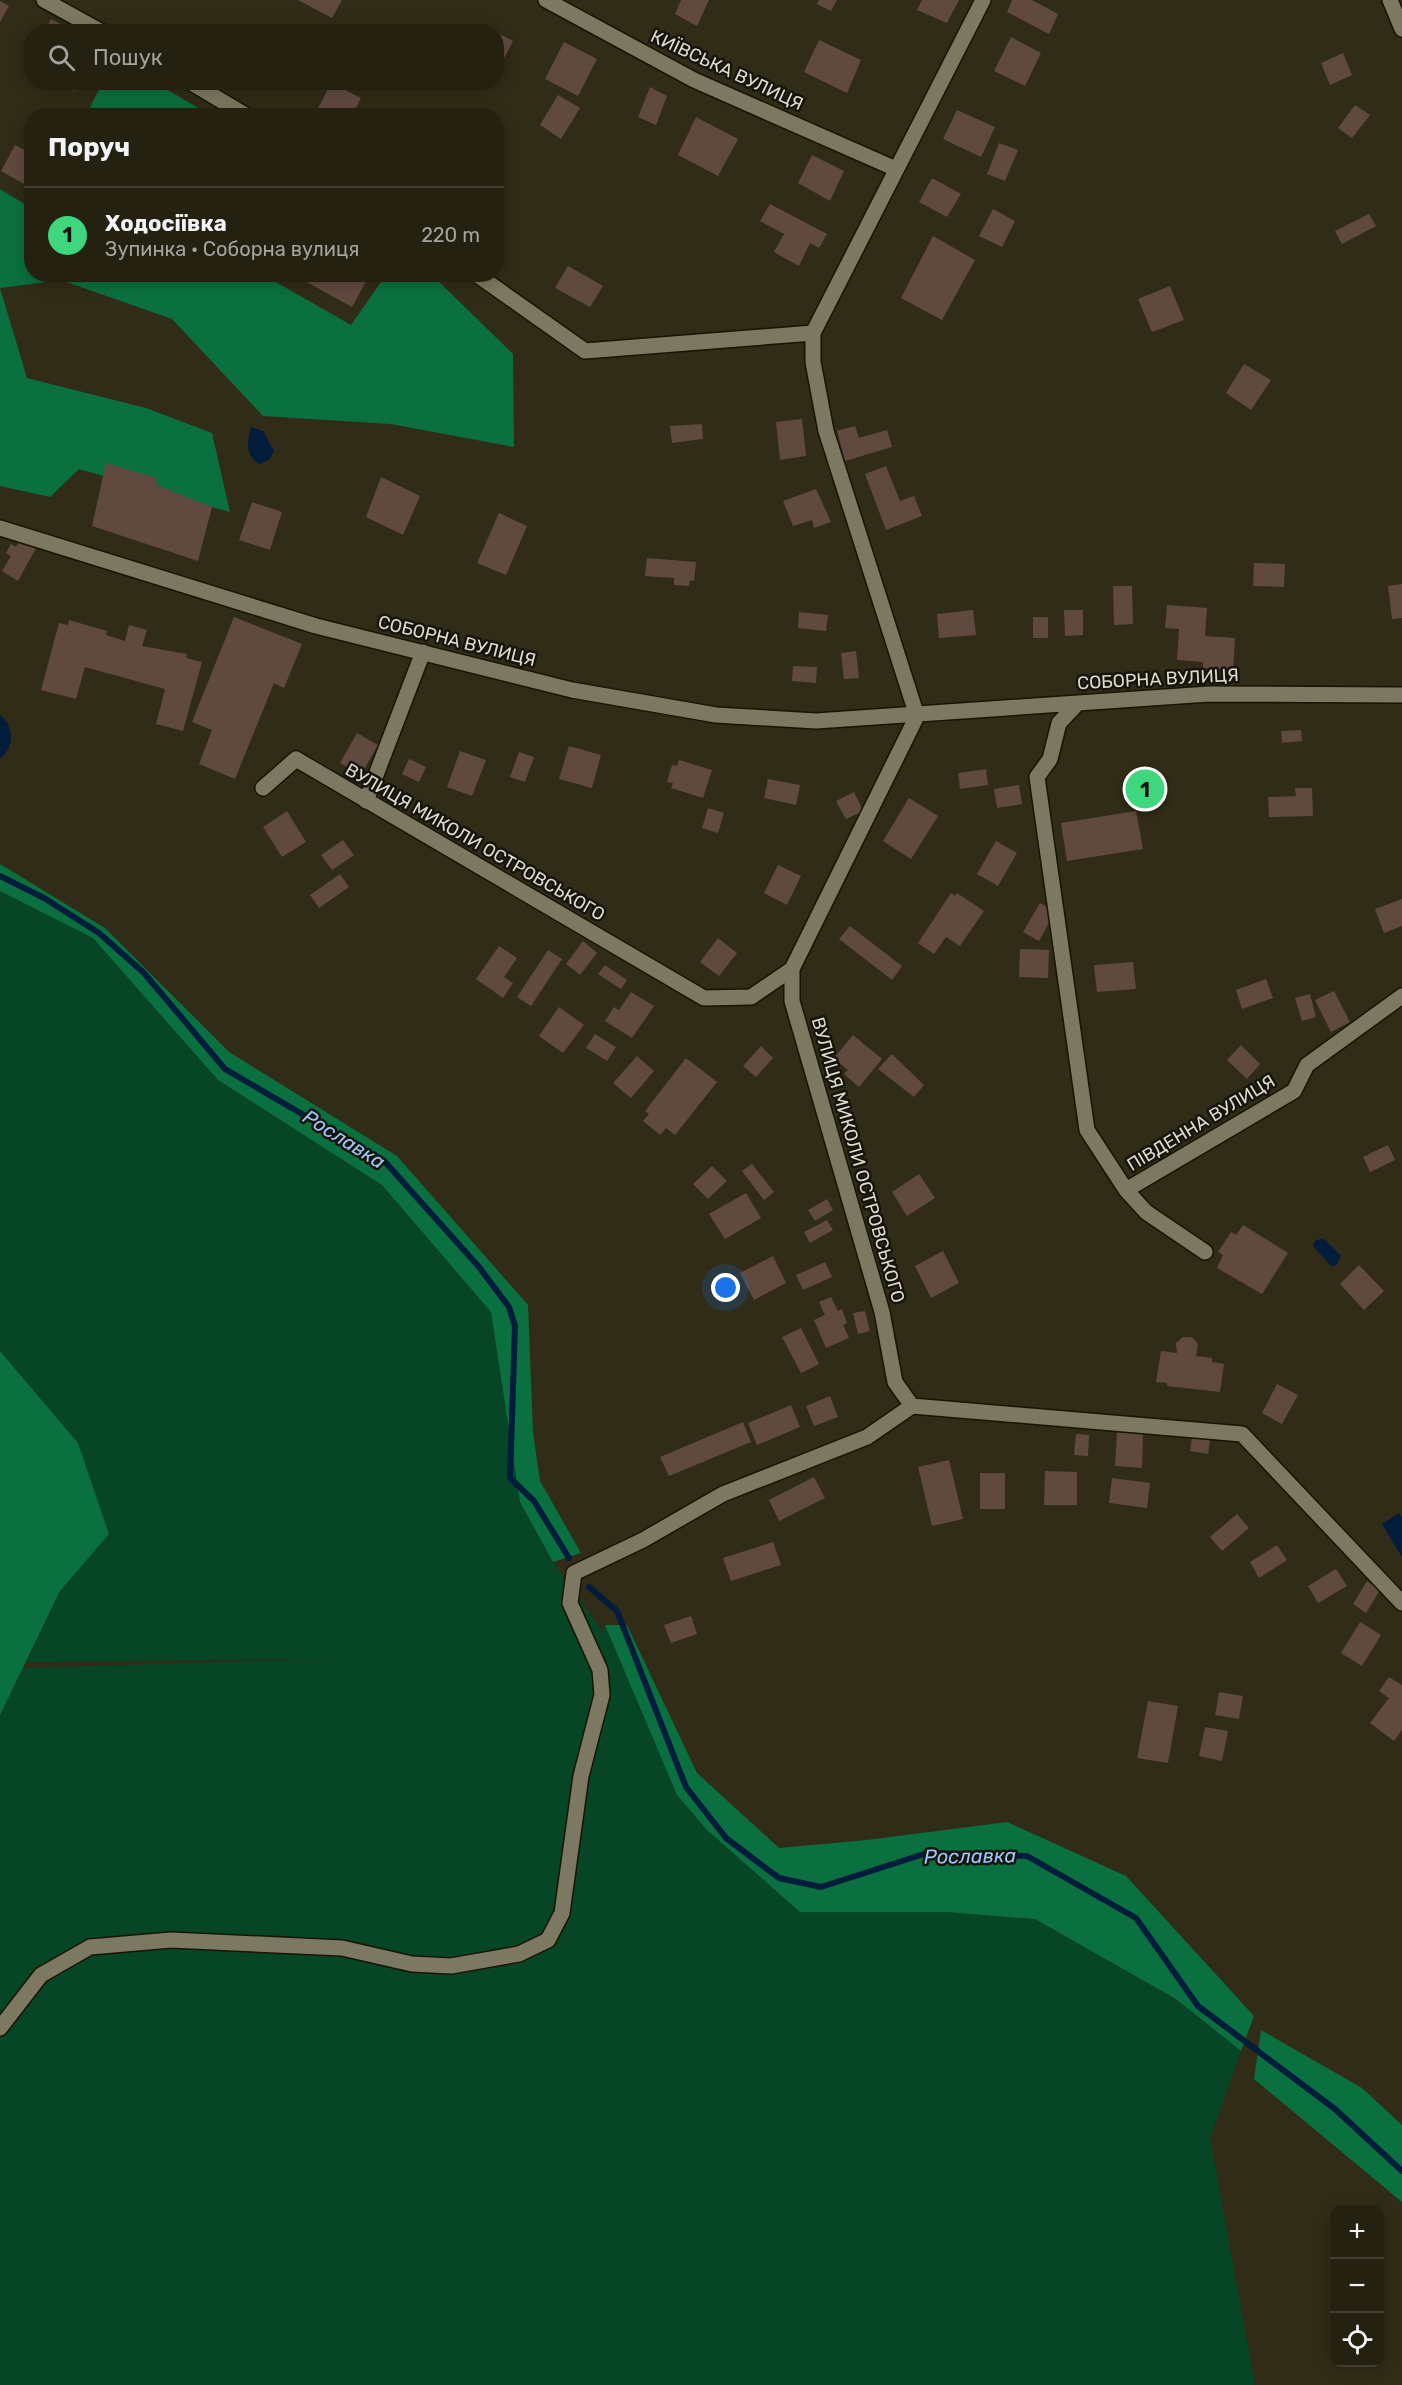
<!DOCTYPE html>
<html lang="uk">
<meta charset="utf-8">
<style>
:root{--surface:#242111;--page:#302e1f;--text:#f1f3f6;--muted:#a3a39f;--line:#413e31;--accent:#3ed77d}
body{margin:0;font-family:Rubik,sans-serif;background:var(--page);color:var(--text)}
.controls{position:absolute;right:18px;bottom:18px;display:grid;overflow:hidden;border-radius:12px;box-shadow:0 3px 15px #0003}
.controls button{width:54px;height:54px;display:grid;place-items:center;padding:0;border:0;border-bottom:2px solid var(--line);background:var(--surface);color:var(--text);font:30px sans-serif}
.you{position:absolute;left:726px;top:1288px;width:21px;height:21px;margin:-15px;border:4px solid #fff;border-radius:50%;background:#1a73e8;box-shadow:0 0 0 9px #1a73e833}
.badge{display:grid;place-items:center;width:39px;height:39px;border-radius:50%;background:var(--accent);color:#111;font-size:20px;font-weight:700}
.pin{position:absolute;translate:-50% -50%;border:3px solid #fff;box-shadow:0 2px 6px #0006}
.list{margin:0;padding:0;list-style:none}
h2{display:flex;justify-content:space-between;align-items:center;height:78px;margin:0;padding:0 24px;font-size:26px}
h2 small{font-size:20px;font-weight:400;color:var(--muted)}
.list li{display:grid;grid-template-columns:39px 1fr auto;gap:18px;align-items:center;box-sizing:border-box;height:96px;padding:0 24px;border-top:2px solid var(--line)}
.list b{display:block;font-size:22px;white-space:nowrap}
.list p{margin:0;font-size:20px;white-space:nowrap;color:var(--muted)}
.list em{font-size:20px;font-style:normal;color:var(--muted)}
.icon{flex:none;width:33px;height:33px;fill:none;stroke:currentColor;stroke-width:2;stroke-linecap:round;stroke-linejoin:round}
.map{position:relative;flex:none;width:1402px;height:2385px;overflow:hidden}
.search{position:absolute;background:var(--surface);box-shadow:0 3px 15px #0003;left:24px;top:24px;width:480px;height:66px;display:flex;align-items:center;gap:15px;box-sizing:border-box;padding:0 21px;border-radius:24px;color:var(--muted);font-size:22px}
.panel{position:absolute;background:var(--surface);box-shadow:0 3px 15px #0003;left:24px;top:108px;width:480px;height:174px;border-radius:24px}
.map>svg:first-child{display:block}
.green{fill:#064626}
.forest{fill:#0b703f}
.water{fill:#021c3b}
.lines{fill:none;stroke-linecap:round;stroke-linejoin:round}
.stream{stroke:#021c3b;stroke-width:6}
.building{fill:#604a40}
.minor-casing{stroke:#181402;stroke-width:18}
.minor{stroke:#7c7861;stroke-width:15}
.labels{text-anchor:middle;stroke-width:5;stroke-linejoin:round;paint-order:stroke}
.street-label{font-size:18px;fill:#dddbce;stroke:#16140b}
.water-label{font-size:20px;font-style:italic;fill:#9dc6fb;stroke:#16140b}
</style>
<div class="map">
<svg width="1402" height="2385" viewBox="0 0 1402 2385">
<rect width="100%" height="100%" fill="#302c17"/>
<path class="green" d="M0,891L93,938L218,1080L382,1185L491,1312L520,1502L553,1562L603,1632L605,1625L677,1795L706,1829L947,1912L1035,1919L1176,1999L1241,2051L1210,2138L1255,2385H0V1715L23,1668L328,1659L26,1662L60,1591L109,1533L78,1443L0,1351Z"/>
<path class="forest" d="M103,82L156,83L210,115H86Z
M0,189L31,208L32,274L268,275L267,277L351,325L386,275H432L513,354L514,447L391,424L263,416L172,319L61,280L0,288L27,378L146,408L212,433L230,512L79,469L50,497L0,486Z
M0,864L105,928L229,1052L397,1156L528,1305L533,1432L540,1481L581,1553L553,1562L520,1502L491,1312L382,1185L218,1080L93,938L0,891Z
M0,1351L78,1443L109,1534L60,1591L0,1715Z
M605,1625H627L697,1773L779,1848L867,1840L1007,1822L1126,1876L1254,2016L1241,2051L1176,1999L1035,1919L947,1912H800L706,1829L677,1795Z
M1261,2030L1362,2088L1402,2125V2202L1254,2079Z"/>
<path class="water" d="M251,427L263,431L274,451L269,460L259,464C245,453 247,443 251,427Z
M0,715C15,726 14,748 0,759Z
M1323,1238L1341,1256L1337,1264L1332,1267L1313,1246L1315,1241Z
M1399,1513L1402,1517V1557L1382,1524Z"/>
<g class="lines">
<path class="stream" d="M0,876L44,898L99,933L144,973L225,1069L386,1163L479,1267L509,1307L515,1326L510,1478L534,1501L569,1558
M589,1587L617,1611L686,1787L726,1838L779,1878L821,1887L927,1853L1027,1856L1136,1918L1198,2006L1335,2109L1402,2171"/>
</g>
<path class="building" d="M298,0H342L332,18Z
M681,0H709L697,26L675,14Z
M819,0H837L831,11L817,4Z
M922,0H959L947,23L917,10Z
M1012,0H1032L1058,14L1049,34L1007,12Z
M0,1L9,6L0,22Z
M51,19L74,32H44Z
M496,32L513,41L500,66L496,65Z
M1011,37L1041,53L1025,86L994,71Z
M819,40L861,60L847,93L804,72Z
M564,42L597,59L578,96L545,79Z
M1343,53L1352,75L1330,85L1321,63Z
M32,55V69L26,65Z
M56,82H77L73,91Z
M331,83L361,98L352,116H314Z
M650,87L667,96L656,125L638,117Z
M558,95L580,108L561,139L540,125Z
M1355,105L1370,115L1352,138L1338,128Z
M957,110L995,127L981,157L943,139Z
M696,117L738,139L718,176L678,155Z
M999,143L1018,150L1005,181L987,174Z
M15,145L32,154V175L26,185L1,171Z
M812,155L844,171L830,201L798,183Z
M932,178L961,194L947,217L919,202Z
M770,204L827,234L819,248L810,243L799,266L774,252L784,234L760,221Z
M993,209L1015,221L1002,247L979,236Z
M1369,214L1376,226L1342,244L1335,231Z
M933,236L975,260L942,320L901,298Z
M568,266L603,286L590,307L555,288Z
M292,274H370L352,307Z
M1170,286L1184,320L1152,332L1138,299Z
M1244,364L1271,380L1251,410L1226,393Z
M802,419L806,456L780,460L776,422Z
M702,424L703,439L672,443L670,426Z
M855,426L859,438L887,430L892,447L845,461L837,431Z
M106,463L157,478L156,485L212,507L198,561L92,526Z
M886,466L900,501L914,496L922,516L886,530L865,474Z
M381,477L420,496L403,535L366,517Z
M816,489L831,522L814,528L812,520L793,526L783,501Z
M252,502L282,512L270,550L239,540Z
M499,513L527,526L506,575L477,563Z
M21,539L36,548L18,581L2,571L11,556L6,553L11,544L16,547Z
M647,558L696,562L694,581L690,580L689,586L674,585V578L645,576Z
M1254,563L1285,564L1284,587L1253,586Z
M1402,584V618L1392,619L1388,586Z
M1113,586H1132L1133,624L1114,625Z
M1167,605L1207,608L1205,636L1235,638L1233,670L1203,668V662L1177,660L1179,629L1165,628Z
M973,610L976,635L939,638L937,614Z
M1064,610H1083V635L1065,636Z
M799,612L828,615L826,631L798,628Z
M234,617L302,644L284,688L274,683L235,779L199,764L212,730L192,722Z
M1033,617H1048V638H1033Z
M69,620L107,631L106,635L125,641L129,625L147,630L142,646L187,654L186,658L202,662L183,731L156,724L165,689L85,667L76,699L41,690L59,623L68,625Z
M856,651L859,678L844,679L841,653Z
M793,666L817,667L816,683L792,681Z
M1301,730L1302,741L1282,743L1281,731Z
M357,733L378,745L361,775L340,763Z
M569,746L601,755L592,788L559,779Z
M460,751L486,760L472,796L447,787Z
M519,752L534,757L525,782L510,777Z
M409,759L426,767L419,782L402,774Z
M679,760L712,770L703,798L671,788L673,783L667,782L672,765L677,766Z
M986,769L988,785L960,789L958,773Z
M768,779L800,785L796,805L764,798Z
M1019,785L1022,804L997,808L994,789Z
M1295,788H1312L1313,816L1269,817L1268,797L1296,796Z
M854,792L863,811L846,819L836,801Z
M909,798L938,816L911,859L883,841Z
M708,808L724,813L718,833L702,828Z
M287,811L306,842L282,857L263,827Z
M1136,811L1143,849L1067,861L1061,823Z
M343,840L354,855L332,870L321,855Z
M996,841L1017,853L998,886L977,874Z
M778,865L801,876L787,905L764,893Z
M340,874L349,887L319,908L310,895Z
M951,893L955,896L957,893L984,911L960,946L946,937L934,954L918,943Z
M1402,899V926L1384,933L1375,909Z
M1040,903L1055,912L1039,941L1023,932Z
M850,926L902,966L892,980L839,939Z
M718,938L737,953L719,976L700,962Z
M583,941L597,953L580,975L566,964Z
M499,946L517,958L504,977L513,983L503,998L476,979Z
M1020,949L1049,950L1048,978L1019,977Z
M548,950L562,959L531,1006L517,997Z
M1133,962L1136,989L1097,992L1094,965Z
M605,965L627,980L621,989L598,974Z
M1266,979L1273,998L1242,1009L1236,990Z
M1334,991L1350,1022L1331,1032L1315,1000Z
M631,992L654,1006L632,1038L605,1021L614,1007L619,1010Z
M1310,994L1316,1017L1302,1021L1295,998Z
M559,1007L584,1025L563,1053L539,1036Z
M595,1034L616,1047L607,1061L586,1048Z
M853,1035L882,1059L859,1087L844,1074L848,1070L834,1058Z
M1241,1045L1260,1064L1247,1079L1227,1060Z
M761,1046L773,1058L756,1077L743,1066Z
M892,1054L924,1085L914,1097L878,1069Z
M637,1056L654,1071L631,1098L613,1083Z
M686,1058L717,1082L675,1135L666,1128L660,1135L643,1121L649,1114L645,1111Z
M1388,1145L1395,1160L1370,1172L1363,1157Z
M752,1164L774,1192L764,1200L742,1171Z
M712,1166L727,1181L708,1199L693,1184Z
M919,1174L935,1198L907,1216L892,1192Z
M746,1193L761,1218L725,1239L709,1214Z
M827,1199L833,1210L815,1221L808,1210Z
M827,1220L833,1230L810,1243L804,1232Z
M1243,1225L1288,1253L1262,1294L1217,1268L1223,1255L1218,1252L1231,1232L1236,1235Z
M943,1251L959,1283L931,1298L915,1266Z
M773,1256L786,1283L754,1300L740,1273Z
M825,1262L832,1277L803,1290L796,1275Z
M1359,1265L1384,1291L1364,1310L1340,1284Z
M831,1297L838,1311L842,1309L847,1323L843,1325L849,1338L826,1348L814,1320L825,1315L819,1302Z
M865,1311L870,1331L858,1334L853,1313Z
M801,1328L819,1364L801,1373L782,1337Z
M1183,1337H1192L1198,1344L1196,1356L1212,1358V1362L1224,1364L1220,1392L1167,1386V1383L1156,1382L1161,1351L1177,1353L1176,1343Z
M1277,1384L1298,1395L1282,1424L1262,1413Z
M830,1396L838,1417L814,1426L806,1406Z
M791,1405L800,1427L757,1445L748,1423Z
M743,1422L751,1442L669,1476L660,1457Z
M1193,1431L1211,1434L1208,1454L1190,1451Z
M1117,1432L1143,1434L1142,1468L1115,1466Z
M1076,1434L1089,1435L1088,1456L1074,1455Z
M949,1460L963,1519L932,1526L918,1467Z
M1045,1471L1077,1472V1505H1044Z
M980,1473H1005V1509H980Z
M814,1477L825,1498L779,1521L769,1500Z
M1112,1478L1150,1483L1147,1508L1109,1503Z
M1237,1514L1249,1528L1222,1551L1210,1537Z
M773,1542L781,1565L731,1581L723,1558Z
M1277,1545L1287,1560L1259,1578L1250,1562Z
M1336,1569L1347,1586L1318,1603L1308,1586Z
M1367,1581L1380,1590L1366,1613L1353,1604Z
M691,1616L697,1634L671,1643L664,1625Z
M1360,1622L1381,1635L1362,1666L1341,1653Z
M1389,1677L1402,1685V1730L1394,1741L1370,1723L1389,1698L1379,1691Z
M1219,1692L1243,1696L1239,1719L1215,1715Z
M1148,1701L1178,1706L1168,1763L1137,1758Z
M1205,1727L1228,1731L1222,1761L1199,1756Z"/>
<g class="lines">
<defs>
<path id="minor" d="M44,0L102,32
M546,0L694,80L896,169
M1390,0L1402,29
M190,82L247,116
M476,274L585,351L813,333
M0,528L316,626L572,690L716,715L816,721L1209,694L1402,695
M1078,703L1059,723L1050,759L1037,777L1087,1130L1126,1190L1146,1212L1205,1252
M263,788L296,759L704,998L751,997L792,969V1001L882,1312L895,1382L912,1406L1242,1434L1402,1603
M366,801L423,652
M792,969L917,716L826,431L813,362V333L983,0
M1126,1190L1294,1091L1307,1065L1402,996
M0,2028L41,1975L90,1947L171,1940L342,1948L412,1964L451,1966L519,1954L548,1940L562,1913L581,1776L602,1695L600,1670L570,1603L574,1573L643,1540L723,1494L867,1437L912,1406"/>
</defs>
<use href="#minor" class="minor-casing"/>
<use href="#minor" class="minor"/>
</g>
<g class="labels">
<g class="street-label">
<text transform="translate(727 70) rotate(25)" y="6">КИЇВСЬКА ВУЛИЦЯ</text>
<text transform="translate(457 641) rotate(14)" y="6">СОБОРНА ВУЛИЦЯ</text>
<text transform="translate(1158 679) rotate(-3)" y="6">СОБОРНА ВУЛИЦЯ</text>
<text transform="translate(475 842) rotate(30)" y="6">ВУЛИЦЯ МИКОЛИ ОСТРОВСЬКОГО</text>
<text transform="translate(1201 1123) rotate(-31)" y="6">ПІВДЕННА ВУЛИЦЯ</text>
<text transform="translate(858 1160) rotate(74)" y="6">ВУЛИЦЯ МИКОЛИ ОСТРОВСЬКОГО</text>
</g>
<g class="water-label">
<text transform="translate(344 1139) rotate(32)" y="7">Рославка</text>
<text transform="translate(970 1856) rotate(-1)" y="7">Рославка</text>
</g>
</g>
</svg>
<div class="controls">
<button>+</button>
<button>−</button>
<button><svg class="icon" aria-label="locate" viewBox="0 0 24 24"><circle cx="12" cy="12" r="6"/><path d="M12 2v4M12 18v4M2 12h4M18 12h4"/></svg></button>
</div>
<div class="you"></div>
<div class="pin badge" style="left:1145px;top:789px">1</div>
<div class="search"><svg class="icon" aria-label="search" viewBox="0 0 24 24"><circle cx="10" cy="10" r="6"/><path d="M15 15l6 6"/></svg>Пошук</div>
<section class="panel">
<h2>Поруч<small></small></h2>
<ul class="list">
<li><span class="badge">1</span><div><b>Ходосіївка</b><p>Зупинка · Соборна вулиця</p></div><em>220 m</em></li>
</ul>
</section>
</div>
